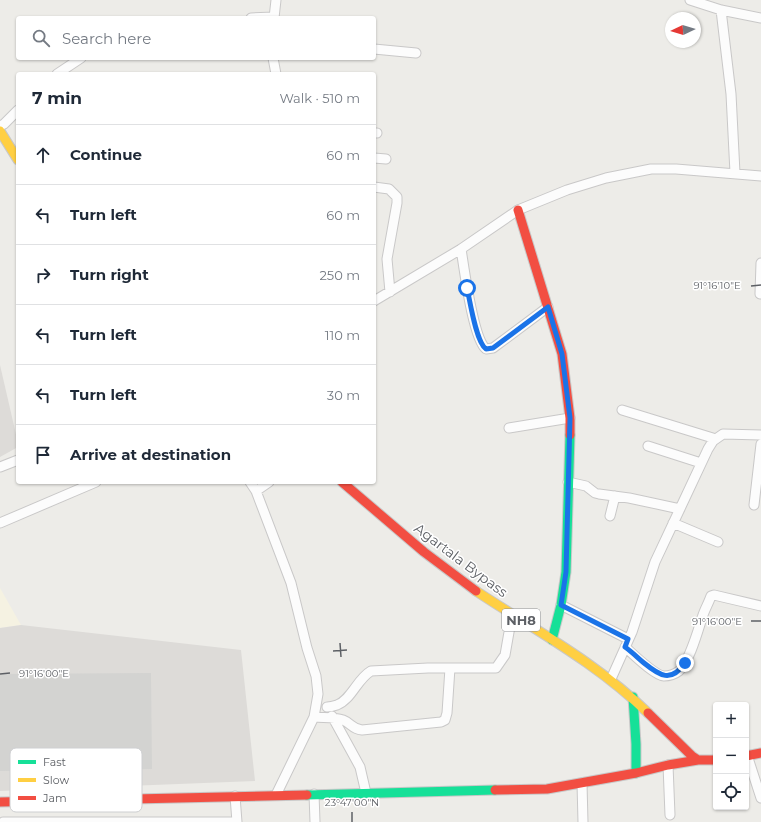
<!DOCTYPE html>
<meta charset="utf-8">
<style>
:root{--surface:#fff;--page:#f6f6f7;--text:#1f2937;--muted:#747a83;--line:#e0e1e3}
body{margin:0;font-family:Montserrat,sans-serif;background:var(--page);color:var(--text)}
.controls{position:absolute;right:12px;bottom:12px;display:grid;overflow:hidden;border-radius:4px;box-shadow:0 1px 3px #0004}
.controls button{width:36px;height:36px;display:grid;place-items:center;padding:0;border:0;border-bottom:1px solid var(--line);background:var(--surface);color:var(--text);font:20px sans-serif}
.compass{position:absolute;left:665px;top:12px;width:36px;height:36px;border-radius:50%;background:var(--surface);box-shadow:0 1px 3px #0004;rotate:266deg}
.stop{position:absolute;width:12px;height:12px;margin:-9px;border:3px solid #1a73e8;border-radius:50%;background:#fff}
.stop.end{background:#1a73e8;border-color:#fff;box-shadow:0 1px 4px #0008}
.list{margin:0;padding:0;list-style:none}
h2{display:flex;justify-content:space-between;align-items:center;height:52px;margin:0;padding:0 16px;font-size:17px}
h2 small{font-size:13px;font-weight:400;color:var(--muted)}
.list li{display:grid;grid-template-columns:26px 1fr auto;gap:12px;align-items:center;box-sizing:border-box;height:60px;padding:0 16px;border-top:1px solid var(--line)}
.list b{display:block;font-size:15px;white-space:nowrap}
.list em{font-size:13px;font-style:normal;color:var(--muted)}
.icon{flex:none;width:22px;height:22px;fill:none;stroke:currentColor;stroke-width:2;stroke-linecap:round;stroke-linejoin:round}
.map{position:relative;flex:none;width:761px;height:822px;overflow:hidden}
.search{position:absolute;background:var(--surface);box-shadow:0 1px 3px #0004;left:16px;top:16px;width:360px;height:44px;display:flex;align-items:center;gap:10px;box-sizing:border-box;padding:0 14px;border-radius:4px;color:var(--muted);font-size:15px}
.panel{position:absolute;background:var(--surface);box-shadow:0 1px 3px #0004;left:16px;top:72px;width:360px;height:412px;border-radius:4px}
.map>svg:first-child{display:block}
.commercial{fill:#f5f2e2}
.industrial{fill:#dddbd8}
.building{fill:#d3d3d1}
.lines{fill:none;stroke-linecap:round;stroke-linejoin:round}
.street-casing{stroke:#c9c8c8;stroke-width:11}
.fast-casing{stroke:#c8c8c8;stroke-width:11}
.slow-casing{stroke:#c8c8c8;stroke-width:11}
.jam-casing{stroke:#c8c8c8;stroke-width:11}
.street{stroke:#fcfcfc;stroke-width:9}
.fast{stroke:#16e098;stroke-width:9}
.slow{stroke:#ffcf43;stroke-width:9}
.jam{stroke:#f24e42;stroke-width:9}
.route{stroke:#1a73e8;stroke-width:5}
.ticks{fill:none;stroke:#5d6065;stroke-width:1.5}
.labels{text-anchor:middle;stroke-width:3;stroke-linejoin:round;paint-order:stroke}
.shield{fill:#fff;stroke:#8e9093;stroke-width:1}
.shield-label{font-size:13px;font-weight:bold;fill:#5d6065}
.street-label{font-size:14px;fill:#5d6065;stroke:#fff}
.key{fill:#fff;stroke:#cecfd1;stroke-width:1}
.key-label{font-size:11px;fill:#5d6065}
.ticks-label{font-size:10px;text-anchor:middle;fill:#5d6065;stroke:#fff;stroke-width:3;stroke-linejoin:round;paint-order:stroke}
</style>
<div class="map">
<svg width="761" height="822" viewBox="0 0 761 822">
<rect width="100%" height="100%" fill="#edece8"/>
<path class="commercial" d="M0,588L21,625L0,628Z"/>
<path class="industrial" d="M0,365L18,443V447L0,457Z
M21,625L241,650L255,781L0,791V628Z"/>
<path class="building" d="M151,673L152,769L0,771V674Z"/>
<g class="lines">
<defs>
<path id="street" d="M690,0L721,10L761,18
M721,10L731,94L735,173
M251,18L274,17
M274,18L276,0
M374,49L416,53
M273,58L276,74
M57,74L81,58
M0,126L4,124L18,110
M374,133H377
M374,158L386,159
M374,187L389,189L397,197V203L387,259L390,292
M461,249C464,267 473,339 486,349L493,348L548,307
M760,294L761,263
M374,301L461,249L518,210L567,190L606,178L651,169H676L761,176
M622,410L716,439
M509,428L570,418
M648,446L701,463
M0,467L18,460
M250,482L256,491L291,583L307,648L316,676L318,694L314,717L276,795
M568,482L586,486L595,493L599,494L629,498L680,509
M256,491L269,482
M754,505L761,444
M610,516L615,496
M0,523L96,482
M673,523L718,542
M561,605L628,639
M625,647C633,654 654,675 664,676C669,676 675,674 679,671C690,661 698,630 703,615C705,609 709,602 711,596L714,595L761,606
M611,679L632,632L655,562L708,449L713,441L723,434L761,435
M327,707C330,707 334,706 337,705C352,699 357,679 371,671L428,668H496L505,655L512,615
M332,716L360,767L366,793
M314,717C323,718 334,717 343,720C351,723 352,729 362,730L441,722L445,720L447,713L450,668
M747,755L761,798
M668,765L670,815
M582,783L583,822
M314,794L315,822
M235,796L237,822
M3,822H237"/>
<path id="fast" d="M552,640L561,605L566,572L570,435
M633,697L636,744V773
M307,795L495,790"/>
<path id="slow" d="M0,131L18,160
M476,591C535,630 597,663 648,713"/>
<path id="jam" d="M518,210L562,354L570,418V435
M342,482L424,552L476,591
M648,713L692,756L698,760H716
M746,756L761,753
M495,790L547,789L636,773L668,765L698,760
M0,802L307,795"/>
</defs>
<use href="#street" class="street-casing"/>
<use href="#fast" class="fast-casing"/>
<use href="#slow" class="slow-casing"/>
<use href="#jam" class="jam-casing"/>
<use href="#street" class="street"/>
<use href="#fast" class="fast"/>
<use href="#slow" class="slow"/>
<use href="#jam" class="jam"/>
</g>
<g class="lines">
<path class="route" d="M467,288C470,301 476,342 486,349L493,348L548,307L562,354L570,418L566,572L561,605L628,639L625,647C632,652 638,658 644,663C660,676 671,683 685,663"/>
</g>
<path class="ticks" d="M751,286L761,285M751,621H761M340,643L341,657M333,651L347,650M0,674L10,673M352,812V822"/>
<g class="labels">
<rect class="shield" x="502" y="609" width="38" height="22" rx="3"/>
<g class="shield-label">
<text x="521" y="625">NH8</text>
</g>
<g class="street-label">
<text transform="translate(461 560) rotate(37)" y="5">Agartala Bypass</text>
</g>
</g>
<rect x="10" y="748" width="132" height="64" rx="6" class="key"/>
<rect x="18" y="760" width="18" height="4" fill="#16e098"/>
<rect x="18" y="778" width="18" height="4" fill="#ffcf43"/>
<rect x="18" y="796" width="18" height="4" fill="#f24e42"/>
<g class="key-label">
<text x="43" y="766">Fast</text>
<text x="43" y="784">Slow</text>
<text x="43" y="802">Jam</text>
</g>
<g class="ticks-label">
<text x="717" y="289">91°16'10"E</text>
<text x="717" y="625">91°16'00"E</text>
<text x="44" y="677">91°16'00"E</text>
<text x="352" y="806">23°47'00"N</text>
</g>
</svg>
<div class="controls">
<button>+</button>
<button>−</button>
<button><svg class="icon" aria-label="locate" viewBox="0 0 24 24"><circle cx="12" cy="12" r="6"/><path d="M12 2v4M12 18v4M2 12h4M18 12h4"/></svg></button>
</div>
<svg class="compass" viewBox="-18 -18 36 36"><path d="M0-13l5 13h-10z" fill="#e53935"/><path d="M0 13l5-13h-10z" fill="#747a83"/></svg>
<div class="stop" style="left:467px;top:288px"></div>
<div class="stop end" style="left:685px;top:663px"></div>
<div class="search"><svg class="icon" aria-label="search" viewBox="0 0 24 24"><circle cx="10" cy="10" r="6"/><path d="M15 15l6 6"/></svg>Search here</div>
<section class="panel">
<h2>7 min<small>Walk · 510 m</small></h2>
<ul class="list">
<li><svg class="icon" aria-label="ahead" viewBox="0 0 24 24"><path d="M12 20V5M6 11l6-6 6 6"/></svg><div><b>Continue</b></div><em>60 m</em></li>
<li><svg class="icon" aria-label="left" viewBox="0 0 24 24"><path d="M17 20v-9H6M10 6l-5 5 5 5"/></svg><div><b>Turn left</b></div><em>60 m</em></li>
<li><svg class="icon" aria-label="right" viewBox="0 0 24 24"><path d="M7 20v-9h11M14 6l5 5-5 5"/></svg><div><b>Turn right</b></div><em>250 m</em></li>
<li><svg class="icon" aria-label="left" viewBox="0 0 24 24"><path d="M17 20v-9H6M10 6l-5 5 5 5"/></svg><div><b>Turn left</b></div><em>110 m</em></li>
<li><svg class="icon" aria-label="left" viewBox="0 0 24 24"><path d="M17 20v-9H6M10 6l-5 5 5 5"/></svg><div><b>Turn left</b></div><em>30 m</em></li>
<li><svg class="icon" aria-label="arrive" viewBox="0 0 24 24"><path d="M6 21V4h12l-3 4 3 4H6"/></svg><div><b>Arrive at destination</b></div></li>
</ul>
</section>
</div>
